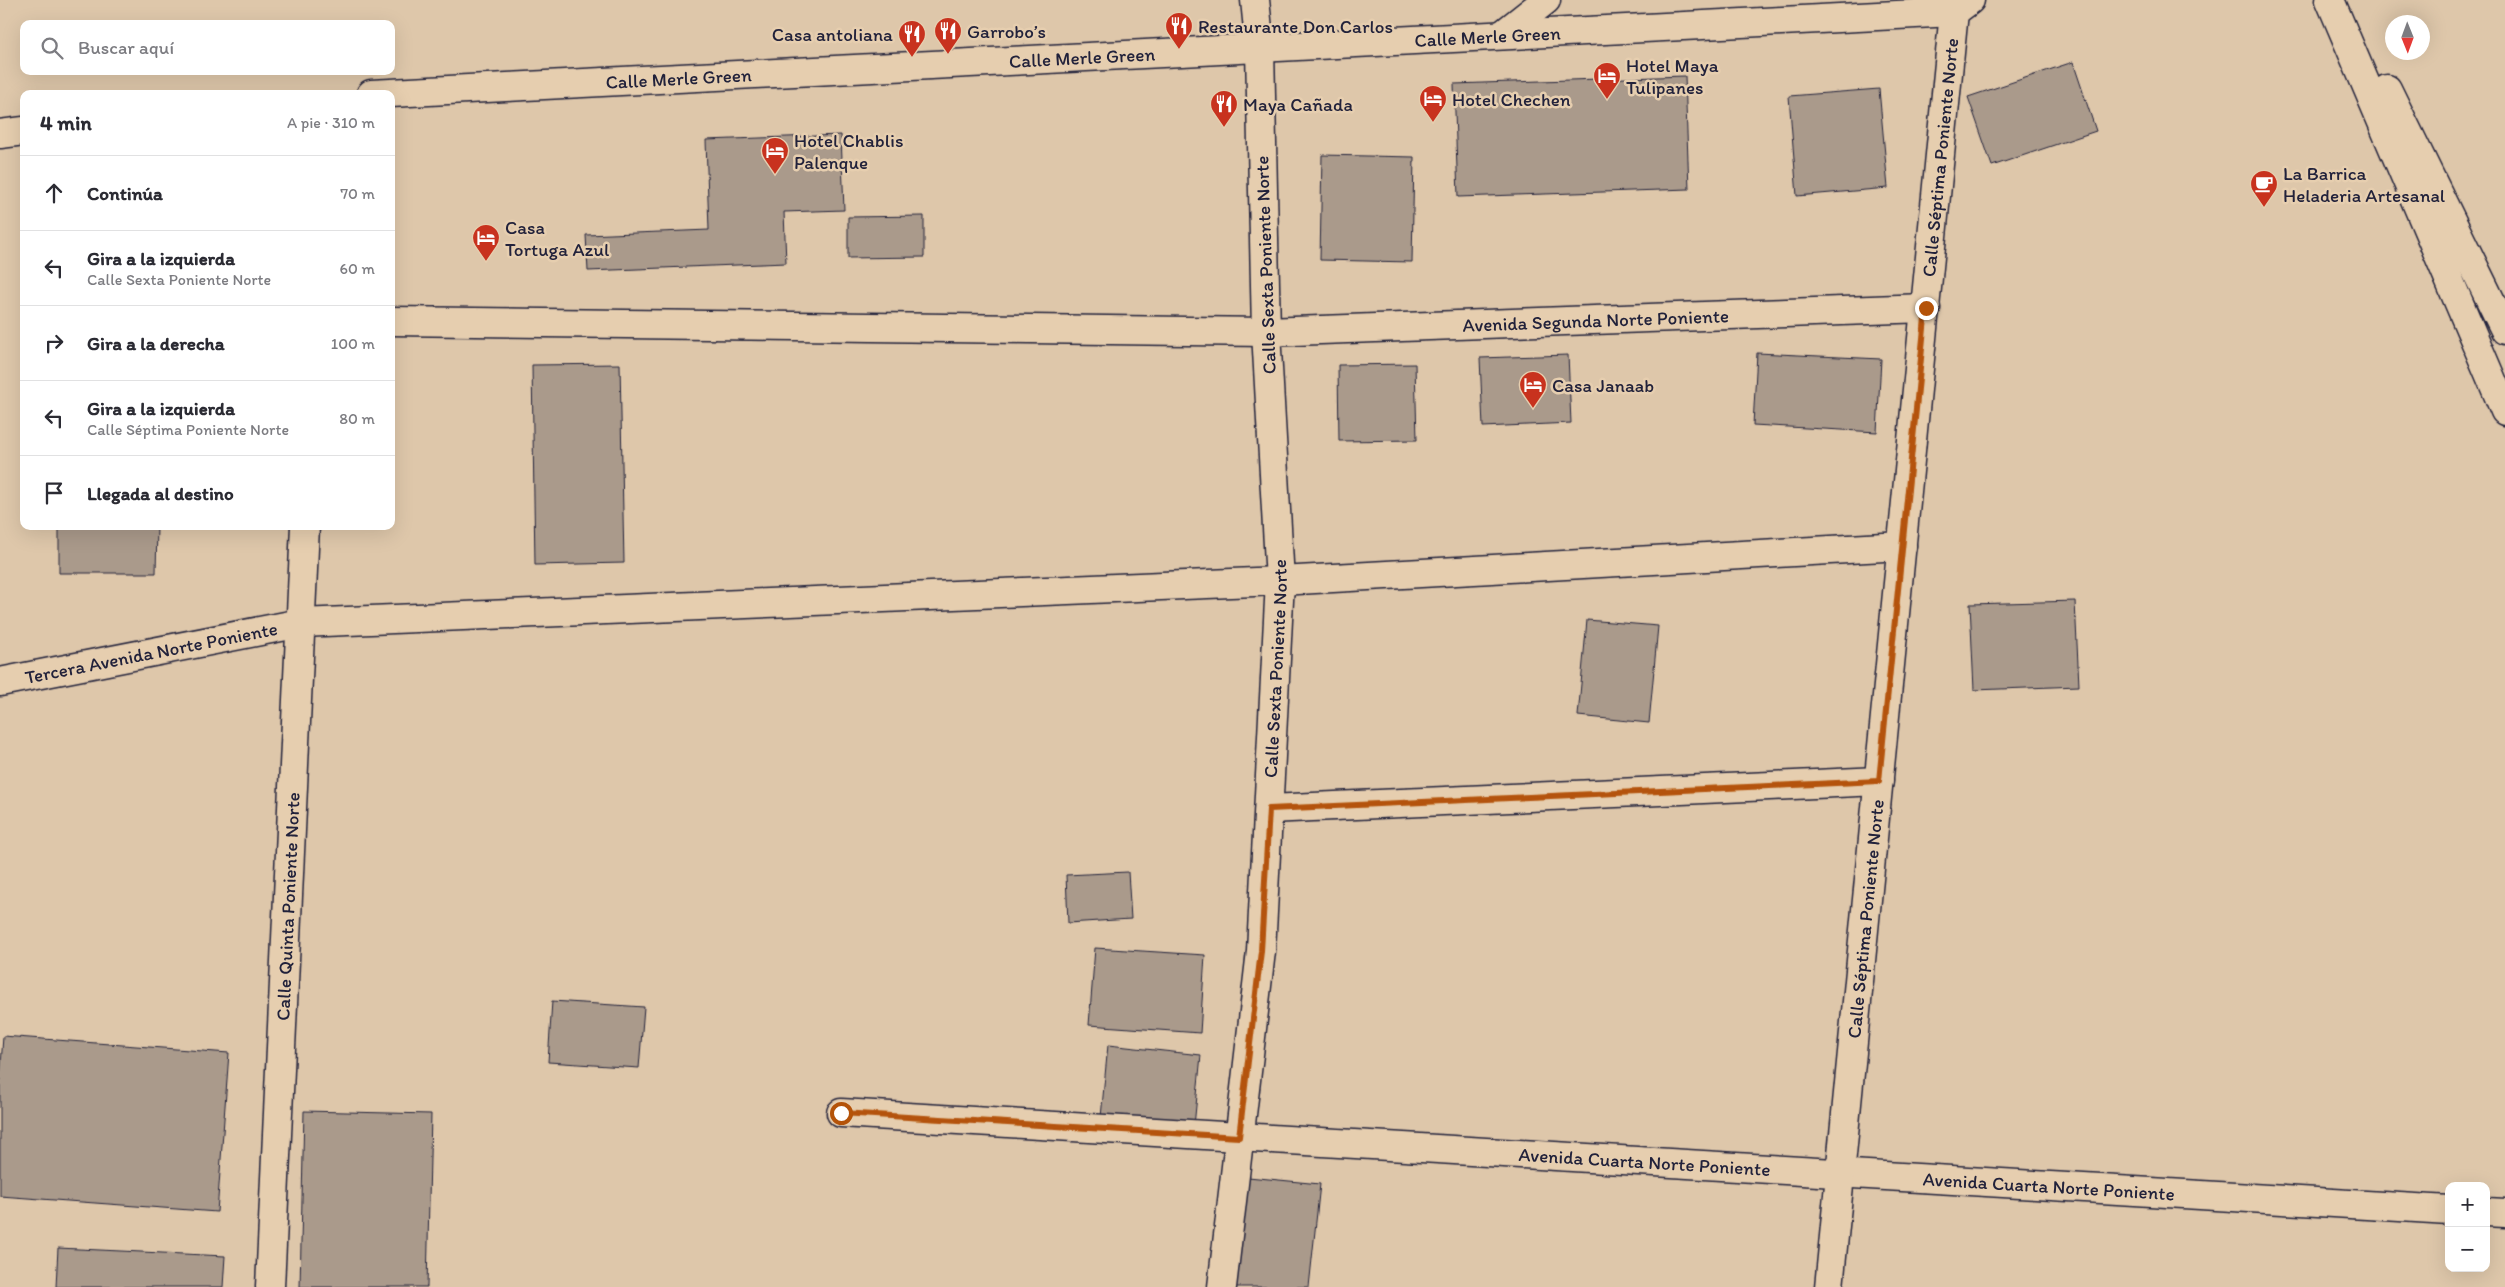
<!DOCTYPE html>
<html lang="es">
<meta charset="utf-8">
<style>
:root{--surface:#fff;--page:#f7f7f7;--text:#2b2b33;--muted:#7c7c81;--line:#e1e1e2}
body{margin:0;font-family:Itim,sans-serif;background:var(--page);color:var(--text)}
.controls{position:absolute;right:15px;bottom:15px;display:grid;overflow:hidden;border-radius:10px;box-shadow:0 5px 20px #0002}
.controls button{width:45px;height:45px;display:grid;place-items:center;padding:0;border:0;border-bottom:1px solid var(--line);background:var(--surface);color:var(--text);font:25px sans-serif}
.compass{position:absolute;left:2385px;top:15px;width:45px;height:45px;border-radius:50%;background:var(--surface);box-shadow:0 5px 20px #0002;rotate:179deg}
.stop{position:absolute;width:15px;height:15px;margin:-11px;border:4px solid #b45309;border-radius:50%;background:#fff}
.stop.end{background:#b45309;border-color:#fff;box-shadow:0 1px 5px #0008}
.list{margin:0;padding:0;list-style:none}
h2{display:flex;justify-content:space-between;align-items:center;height:65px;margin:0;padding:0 20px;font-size:21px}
h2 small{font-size:16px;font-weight:400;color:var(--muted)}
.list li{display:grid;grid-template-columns:32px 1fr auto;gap:15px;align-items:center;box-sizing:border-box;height:75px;padding:0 20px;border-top:1px solid var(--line)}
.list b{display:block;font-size:19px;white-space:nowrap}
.list p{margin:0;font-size:16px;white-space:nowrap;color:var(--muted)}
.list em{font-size:16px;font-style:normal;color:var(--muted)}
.icon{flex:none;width:28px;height:28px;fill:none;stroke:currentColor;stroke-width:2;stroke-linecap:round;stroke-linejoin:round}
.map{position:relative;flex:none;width:2505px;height:1287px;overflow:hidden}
.search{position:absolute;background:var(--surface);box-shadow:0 5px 20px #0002;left:20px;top:20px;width:375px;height:55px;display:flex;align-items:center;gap:12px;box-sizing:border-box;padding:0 18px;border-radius:10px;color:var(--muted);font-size:19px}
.panel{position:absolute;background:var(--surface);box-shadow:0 5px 20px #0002;left:20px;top:90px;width:375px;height:440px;border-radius:10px}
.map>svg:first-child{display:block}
.building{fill:#aa9a8b;stroke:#22223b}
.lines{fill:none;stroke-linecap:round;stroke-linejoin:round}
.minor-casing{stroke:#22223b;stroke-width:31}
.major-casing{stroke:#22223b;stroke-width:31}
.minor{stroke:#e6ceaf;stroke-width:28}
.major{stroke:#e6ceaf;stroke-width:28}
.route{stroke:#b45309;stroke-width:6}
.labels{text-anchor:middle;stroke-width:5;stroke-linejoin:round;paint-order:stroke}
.poi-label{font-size:19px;fill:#22223b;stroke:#e6ceaf;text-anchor:start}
.street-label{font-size:19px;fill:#22223b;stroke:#e6ceaf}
</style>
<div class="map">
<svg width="2505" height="1287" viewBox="0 0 2505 1287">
<rect width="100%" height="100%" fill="#dec7aa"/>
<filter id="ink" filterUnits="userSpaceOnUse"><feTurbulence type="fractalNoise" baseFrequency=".02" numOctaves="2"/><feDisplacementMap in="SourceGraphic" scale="10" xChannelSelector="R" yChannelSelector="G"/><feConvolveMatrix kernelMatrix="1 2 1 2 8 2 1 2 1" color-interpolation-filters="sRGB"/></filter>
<g filter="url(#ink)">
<path class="building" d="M2073,62L2096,131L1992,166L1968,97Z
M1685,76L1689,189L1458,197L1454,84Z
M1879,89L1888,188L1797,196L1789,96Z
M841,135L844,210L784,212L786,263L588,271L586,235L709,230L706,140Z
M1322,155L1414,157L1412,262L1320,260Z
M924,216V257L848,258V217Z
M1757,353L1881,359L1877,432L1753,425Z
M1568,355L1571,423L1483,427L1480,358Z
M620,364L624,563L535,565L532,365Z
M1415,364L1417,440L1339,441L1338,365Z
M59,526H157L156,573H59Z
M2075,601L2079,686L1974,690L1970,604Z
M1587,620L1658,626L1649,723L1578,716Z
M1128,872L1131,919L1068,923L1066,875Z
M1095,948L1205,955L1200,1033L1089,1025Z
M552,1001L644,1007L639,1068L548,1062Z
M3,1036L229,1053L217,1212L0,1196V1080Z
M1108,1045L1201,1055L1194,1126L1101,1117Z
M304,1111L431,1114L427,1287H300Z
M1248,1177L1320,1184L1309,1287H1236Z
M58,1248L225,1256L223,1287H56Z"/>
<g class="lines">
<defs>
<g id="minor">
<path d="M1502,35L1546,0"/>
<path id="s1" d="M371,94L1954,12L1970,0"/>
<path d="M0,134L24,131"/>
<path id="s2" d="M391,321L1266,332L1926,308"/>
<path id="s3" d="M0,682L301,623L1280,581L1902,546"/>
<path d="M1269,809L1879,781"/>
<path id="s4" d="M841,1113L2449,1210"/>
<path d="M2486,1212L2505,1213"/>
<path id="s5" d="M270,1287L305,526"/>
<path id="s6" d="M1222,1287L1261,951L1280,581L1266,332L1260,49L1255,0"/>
<path id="s7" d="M1829,1287L1954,12"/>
</g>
<path id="major" d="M2330,0L2505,411
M2387,89L2505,330"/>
</defs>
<use href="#minor" class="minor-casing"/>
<use href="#major" class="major-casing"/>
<use href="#minor" class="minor"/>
<use href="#major" class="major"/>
</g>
</g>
<g class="lines" filter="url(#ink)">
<path class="route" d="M841,1113L1239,1137L1261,951L1269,809L1879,781L1926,308"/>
</g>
<defs>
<symbol id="restaurant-pin" viewBox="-11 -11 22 30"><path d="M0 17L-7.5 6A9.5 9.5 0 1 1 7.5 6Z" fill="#c8321e" stroke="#e6ceaf"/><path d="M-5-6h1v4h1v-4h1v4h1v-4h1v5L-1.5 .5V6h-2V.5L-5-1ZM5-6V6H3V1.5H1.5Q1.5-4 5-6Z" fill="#fff"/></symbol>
<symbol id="hotel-pin" viewBox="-11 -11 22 30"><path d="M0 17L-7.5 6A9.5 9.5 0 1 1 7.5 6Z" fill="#c8321e" stroke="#e6ceaf"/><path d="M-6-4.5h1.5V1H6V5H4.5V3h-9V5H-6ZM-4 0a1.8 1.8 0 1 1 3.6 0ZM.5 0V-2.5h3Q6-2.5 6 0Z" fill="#fff"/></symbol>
<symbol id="cafe-pin" viewBox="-11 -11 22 30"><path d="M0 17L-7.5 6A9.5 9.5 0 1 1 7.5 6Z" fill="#c8321e" stroke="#e6ceaf"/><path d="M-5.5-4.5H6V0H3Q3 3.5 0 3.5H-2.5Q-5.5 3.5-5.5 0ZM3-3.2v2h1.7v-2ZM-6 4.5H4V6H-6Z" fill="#fff"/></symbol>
</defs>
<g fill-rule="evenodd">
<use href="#restaurant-pin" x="1163" y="10" width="32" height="43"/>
<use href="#restaurant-pin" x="932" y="15" width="32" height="43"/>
<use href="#restaurant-pin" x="896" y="18" width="32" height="43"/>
<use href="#hotel-pin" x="1591" y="60" width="32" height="43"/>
<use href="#hotel-pin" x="1417" y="83" width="32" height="43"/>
<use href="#restaurant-pin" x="1208" y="88" width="32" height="43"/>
<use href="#hotel-pin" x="759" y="135" width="32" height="43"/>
<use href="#cafe-pin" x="2248" y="168" width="32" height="43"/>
<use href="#hotel-pin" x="470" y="222" width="32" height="43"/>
<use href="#hotel-pin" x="1517" y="369" width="32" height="43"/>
</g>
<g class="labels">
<g class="poi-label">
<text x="1198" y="33">Restaurante Don Carlos</text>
<text x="967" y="38">Garrobo’s</text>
<text x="893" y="41" text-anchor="end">Casa antoliana</text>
<text x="1626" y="72">Hotel Maya<tspan x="1626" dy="22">Tulipanes</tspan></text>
<text x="1452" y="106">Hotel Chechen</text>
<text x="1243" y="111">Maya Cañada</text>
<text x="794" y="147">Hotel Chablis<tspan x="794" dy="22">Palenque</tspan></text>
<text x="2283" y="180">La Barrica<tspan x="2283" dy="22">Heladeria Artesanal</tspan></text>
<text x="505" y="234">Casa<tspan x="505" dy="22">Tortuga Azul</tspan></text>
<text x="1552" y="392">Casa Janaab</text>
</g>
<g class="street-label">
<text dy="7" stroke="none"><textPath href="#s1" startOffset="1118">Calle Merle Green</textPath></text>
<text dy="7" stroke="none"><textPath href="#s1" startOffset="712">Calle Merle Green</textPath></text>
<text dy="7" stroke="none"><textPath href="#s1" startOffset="308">Calle Merle Green</textPath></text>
<text dy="7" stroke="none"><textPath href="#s7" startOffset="1135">Calle Séptima Poniente Norte</textPath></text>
<text transform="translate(1265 265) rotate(-92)" y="7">Calle Sexta Poniente Norte</text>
<text dy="7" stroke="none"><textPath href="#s2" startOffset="1205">Avenida Segunda Norte Poniente</textPath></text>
<text dy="7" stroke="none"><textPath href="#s3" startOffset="154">Tercera Avenida Norte Poniente</textPath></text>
<text dy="7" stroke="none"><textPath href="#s6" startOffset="621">Calle Sexta Poniente Norte</textPath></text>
<text dy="7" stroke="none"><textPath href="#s5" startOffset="381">Calle Quinta Poniente Norte</textPath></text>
<text dy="7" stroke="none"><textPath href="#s7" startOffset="370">Calle Séptima Poniente Norte</textPath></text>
<text dy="7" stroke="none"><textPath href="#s4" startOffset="805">Avenida Cuarta Norte Poniente</textPath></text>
<text dy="7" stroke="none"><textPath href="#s4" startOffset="1210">Avenida Cuarta Norte Poniente</textPath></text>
</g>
</g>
</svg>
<div class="controls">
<button>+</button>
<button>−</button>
</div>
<svg class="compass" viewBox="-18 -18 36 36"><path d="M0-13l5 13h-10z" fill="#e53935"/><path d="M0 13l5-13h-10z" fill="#7c7c81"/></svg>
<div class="stop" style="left:841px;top:1113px"></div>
<div class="stop end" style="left:1926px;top:308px"></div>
<div class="search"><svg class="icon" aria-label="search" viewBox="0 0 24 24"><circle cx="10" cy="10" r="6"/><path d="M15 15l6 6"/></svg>Buscar aquí</div>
<section class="panel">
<h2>4 min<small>A pie · 310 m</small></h2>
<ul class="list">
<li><svg class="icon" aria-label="ahead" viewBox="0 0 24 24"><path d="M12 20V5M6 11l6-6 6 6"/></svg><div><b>Continúa</b></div><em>70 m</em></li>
<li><svg class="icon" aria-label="left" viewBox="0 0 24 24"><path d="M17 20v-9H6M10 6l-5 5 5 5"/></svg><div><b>Gira a la izquierda</b><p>Calle Sexta Poniente Norte</p></div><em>60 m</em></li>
<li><svg class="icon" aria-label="right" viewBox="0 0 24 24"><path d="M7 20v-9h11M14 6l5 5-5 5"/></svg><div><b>Gira a la derecha</b></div><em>100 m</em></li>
<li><svg class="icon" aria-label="left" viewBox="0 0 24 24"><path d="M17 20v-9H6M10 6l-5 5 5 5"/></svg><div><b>Gira a la izquierda</b><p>Calle Séptima Poniente Norte</p></div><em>80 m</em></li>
<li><svg class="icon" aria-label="arrive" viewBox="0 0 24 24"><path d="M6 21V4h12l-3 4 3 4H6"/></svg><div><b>Llegada al destino</b></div></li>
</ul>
</section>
</div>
